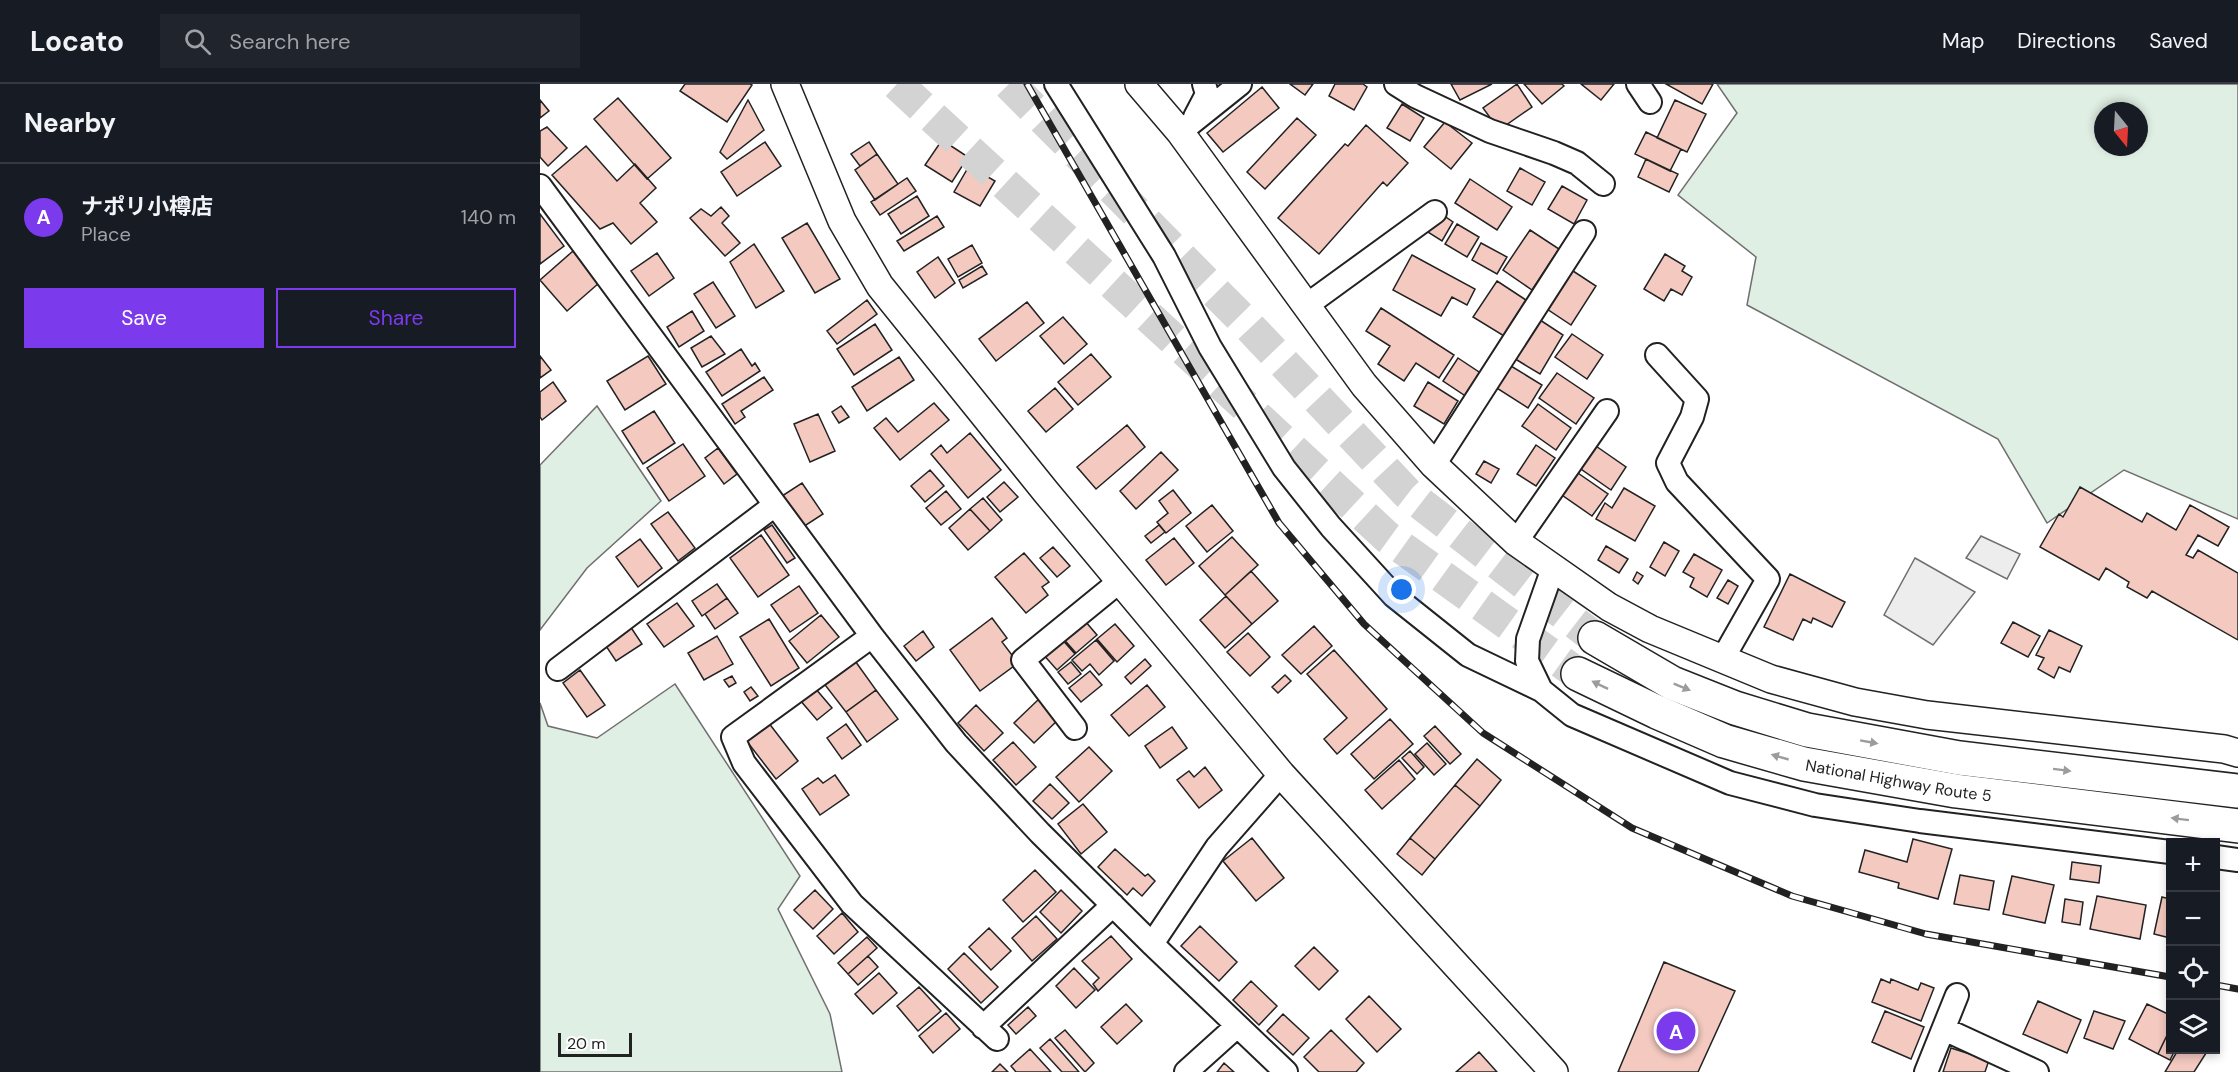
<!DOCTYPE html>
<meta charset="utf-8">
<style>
:root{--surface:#171b24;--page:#20242c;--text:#f1f3f6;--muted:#9ea1a6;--line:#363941;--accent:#7c3aed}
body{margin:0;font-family:"DM Sans","Noto Sans JP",sans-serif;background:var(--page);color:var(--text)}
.controls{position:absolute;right:18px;bottom:18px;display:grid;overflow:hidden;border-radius:0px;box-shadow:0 3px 9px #0003}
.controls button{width:54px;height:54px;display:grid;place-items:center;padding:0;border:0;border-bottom:2px solid var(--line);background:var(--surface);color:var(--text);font:30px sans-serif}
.compass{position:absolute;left:1554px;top:18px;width:54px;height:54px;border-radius:50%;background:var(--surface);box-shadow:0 3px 9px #0003;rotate:162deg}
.scale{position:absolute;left:18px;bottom:15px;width:74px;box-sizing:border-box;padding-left:6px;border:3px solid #222;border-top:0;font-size:16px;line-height:21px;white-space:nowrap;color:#222;-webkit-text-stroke:4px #fff;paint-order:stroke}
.you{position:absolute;left:862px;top:506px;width:21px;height:21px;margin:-15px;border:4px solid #fff;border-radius:50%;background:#1a73e8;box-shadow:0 0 0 9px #1a73e833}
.badge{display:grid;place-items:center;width:39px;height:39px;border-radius:50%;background:var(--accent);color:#fff;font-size:20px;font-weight:700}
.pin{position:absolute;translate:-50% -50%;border:3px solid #fff;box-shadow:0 2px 6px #0006}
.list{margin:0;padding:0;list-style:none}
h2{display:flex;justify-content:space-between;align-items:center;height:78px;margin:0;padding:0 24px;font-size:26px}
h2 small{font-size:20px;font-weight:400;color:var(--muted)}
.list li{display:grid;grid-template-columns:39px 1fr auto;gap:18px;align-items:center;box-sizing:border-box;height:108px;padding:0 24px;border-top:2px solid var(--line)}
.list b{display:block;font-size:22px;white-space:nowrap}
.list p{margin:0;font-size:20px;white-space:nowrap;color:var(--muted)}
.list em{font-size:20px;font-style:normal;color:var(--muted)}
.actions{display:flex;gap:12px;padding:18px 24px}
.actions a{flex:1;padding:14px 0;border:2px solid var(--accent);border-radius:0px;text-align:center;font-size:21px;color:var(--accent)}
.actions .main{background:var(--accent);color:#fff}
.icon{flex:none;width:33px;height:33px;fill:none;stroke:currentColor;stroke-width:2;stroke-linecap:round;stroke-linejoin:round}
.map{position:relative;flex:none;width:1698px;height:988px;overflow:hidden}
header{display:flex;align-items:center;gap:36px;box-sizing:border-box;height:84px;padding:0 30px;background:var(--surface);border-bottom:2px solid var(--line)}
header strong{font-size:28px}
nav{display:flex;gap:33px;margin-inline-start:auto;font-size:21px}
.search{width:420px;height:54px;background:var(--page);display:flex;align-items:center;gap:15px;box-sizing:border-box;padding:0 21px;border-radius:0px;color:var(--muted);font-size:22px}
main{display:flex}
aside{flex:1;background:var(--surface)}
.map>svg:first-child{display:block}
.green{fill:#e0efe3;stroke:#6f6f6f;stroke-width:1.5;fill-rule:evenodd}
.parking{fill:#ededed;stroke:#6f6f6f;stroke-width:1.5}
.building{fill:#f3c9c0;stroke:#222;stroke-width:1.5}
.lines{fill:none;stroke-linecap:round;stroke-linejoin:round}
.trunk-tunnel{stroke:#d3d3d3;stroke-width:33;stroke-dasharray:33 16;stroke-linecap:butt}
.minor-casing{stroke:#222;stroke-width:26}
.tertiary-casing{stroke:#222;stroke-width:30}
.trunk-casing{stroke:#222;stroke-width:36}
.minor{stroke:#fff;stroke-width:22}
.tertiary{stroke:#fff;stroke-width:27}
.trunk{stroke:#fff;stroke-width:33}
.rail-casing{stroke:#222;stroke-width:7}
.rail{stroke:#fff;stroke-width:4.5;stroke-dasharray:14;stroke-linecap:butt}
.oneway{fill:#9c9c9c}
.labels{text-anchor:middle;stroke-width:4.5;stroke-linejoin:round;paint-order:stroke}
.street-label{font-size:16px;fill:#222;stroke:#fff}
</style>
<header>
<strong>Locato</strong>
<div class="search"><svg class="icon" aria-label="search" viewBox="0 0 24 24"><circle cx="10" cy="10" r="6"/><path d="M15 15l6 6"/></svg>Search here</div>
<nav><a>Map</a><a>Directions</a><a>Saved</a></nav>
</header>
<main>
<aside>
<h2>Nearby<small></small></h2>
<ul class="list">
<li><span class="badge">A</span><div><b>ナポリ小樽店</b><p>Place</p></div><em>140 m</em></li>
</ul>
<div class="actions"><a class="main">Save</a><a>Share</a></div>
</aside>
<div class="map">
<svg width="1698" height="988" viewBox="0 0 1698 988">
<rect width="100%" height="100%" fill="#fff"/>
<path class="green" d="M1177,0H1698V435L1584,386L1507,439L1458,355L1207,221L1216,173L1138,111L1197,29ZM1563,27H1599V63H1563Z
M57,322L121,417L47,484L0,546V381Z
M135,600L260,792L238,825L290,930L302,988H0V619L8,642L57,654Z"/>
<path class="parking" d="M1441,452L1480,470L1467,495L1426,474Z
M1375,474L1435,508L1393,561L1344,531Z"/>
<path class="building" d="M145,0H210L212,1L187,38L140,7Z
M750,0H773L765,11Z
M795,0H823L827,3L814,26L789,12Z
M911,0H952L920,16Z
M977,0L992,23L959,46L943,24Z
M984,0H1022L1024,2L1002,20Z
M1041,0H1074L1061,16Z
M1126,0H1173L1162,20Z
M722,3L739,24L683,68L667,49Z
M78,14L131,74L107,95L54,35Z
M0,16L9,27L0,34Z
M208,16L224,46L187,75L180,68Z
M1135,16L1166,30L1147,68L1117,54Z
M862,20L884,34L870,57L847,44Z
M757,34L776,51L725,105L707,88Z
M905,38L932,59L911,85L884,63Z
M826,41L868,79L847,102L843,98L779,170L738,134L805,60L808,62Z
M7,43L27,64L8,82L0,73V47Z
M1106,48L1141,65L1130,87L1095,70Z
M402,56L428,73L412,98L385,81Z
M225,58L241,82L197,112L181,88Z
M329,58L337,70L320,82L311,70Z
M46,62L77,97L95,80L116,104L100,119L117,138L91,160L73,139L60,145L12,91Z
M337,70L358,100L335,116L315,86Z
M435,73L450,81L444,91L429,82Z
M1106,75L1138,90L1129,108L1098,93Z
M429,82L455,97L440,122L414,108Z
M980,84L1005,98L992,121L967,107Z
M367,94L376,107L340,131L331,118Z
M930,95L972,123L957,146L915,119Z
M1022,102L1047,116L1034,140L1008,125Z
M377,112L389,132L361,150L348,130Z
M181,123L189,132L182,139L200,159L185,172L150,134L161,125L171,132Z
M900,129L913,138L902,157L883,145Z
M0,130L24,162L0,180Z
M397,132L404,143L364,167L357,157Z
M267,139L300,195L275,209L242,154Z
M917,140L939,153L927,173L905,160Z
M990,146L1019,165L992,206L963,186Z
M941,159L967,173L957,190L932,176Z
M214,160L244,207L216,224L190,178Z
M432,161L442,179L418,193L408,175Z
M33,167L59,199L27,227L0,196Z
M117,169L134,194L109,212L91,187Z
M1125,170L1145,182L1142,187L1152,193L1142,211L1131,205L1124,217L1104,205Z
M872,171L935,205L927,221L912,213L901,232L853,206Z
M398,173L415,199L395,214L377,188Z
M442,182L447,190L423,204L419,196Z
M1030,185L1056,202L1031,241L1004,223Z
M957,197L986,216L964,252L933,233Z
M173,198L195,232L176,244L154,210Z
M327,216L337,230L297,260L287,247Z
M487,218L504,239L456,277L439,255Z
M841,224L914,271L899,294L876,279L864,297L838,280L850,262L826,247Z
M152,227L164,247L139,263L127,243Z
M523,233L547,260L524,280L500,252Z
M997,234L1023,251L1000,290L972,273Z
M335,240L352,266L314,291L297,265Z
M1032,250L1063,271L1047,295L1015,273Z
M171,252L185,270L162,283L151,264Z
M201,265L212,282L215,279L220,287L182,312L166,288Z
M551,270L571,293L538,321L518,298Z
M0,272L11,286L0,294Z
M108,272L126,300L85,326L67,297Z
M359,273L374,296L327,327L312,303Z
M918,274L942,290L927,313L903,297Z
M966,279L1002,301L988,324L952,301Z
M1017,289L1054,314L1036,340L999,314Z
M224,293L233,306L201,327L205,333L195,340L182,320Z
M13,298L26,317L2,336L0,333V308Z
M888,298L918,317L904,340L874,322Z
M515,304L533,325L506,348L488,327Z
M394,319L409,336L360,376L334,344L346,334L358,348Z
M998,320L1031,344L1016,366L982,342Z
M301,322L309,333L299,339L292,328Z
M114,327L135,359L103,380L82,347Z
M278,330L295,367L270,378L254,340Z
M587,341L605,363L556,405L537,383Z
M430,349L461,386L428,414L391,370L401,361L407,369Z
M143,360L165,392L129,417L107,384Z
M1053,360L1086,383L1071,406L1038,383Z
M996,361L1015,374L996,402L977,390Z
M178,364L197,390L184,400L165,374Z
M621,368L638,386L596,425L580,407Z
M944,377L959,385L951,399L936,390Z
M390,386L404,402L385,418L371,402Z
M1035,387L1068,410L1052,432L1019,409Z
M464,398L478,413L460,428L447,413Z
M262,399L283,430L263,443L242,412Z
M1540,403L1602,438L1607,429L1636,446L1650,421L1689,443L1678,462L1658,451L1646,471L1653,474L1658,466L1698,489V556L1612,507L1607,514L1587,503L1589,498L1566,484L1559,496L1500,463L1519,430L1523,433Z
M1084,404L1115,422L1095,457L1056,435L1065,419L1072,424Z
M633,406L651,429L626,449L617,438L628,429L619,417Z
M406,407L421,425L401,441L386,424Z
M443,414L462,436L450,447L430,425Z
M672,421L693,447L667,468L646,442Z
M430,425L450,447L428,466L409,444Z
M128,428L155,464L138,477L111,440Z
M232,441L255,474L247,479L224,446Z
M619,441L625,448L611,459L605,452Z
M221,451L249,491L218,513L190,474Z
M692,453L718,481L685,511L659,482Z
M634,454L654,479L626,501L606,476Z
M100,455L122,484L98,503L76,473Z
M1124,458L1139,467L1125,492L1110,483Z
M1066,462L1088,475L1079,489L1058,476Z
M513,463L530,482L517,493L500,474Z
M484,469L509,498L502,503L508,511L486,529L455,493Z
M1154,470L1182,486L1167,513L1150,503L1154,494L1143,488Z
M711,487L738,517L712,540L685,511Z
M1097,488L1103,492L1098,500L1093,496Z
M1250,490L1305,518L1292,543L1273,534L1271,539L1263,535L1253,556L1224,543Z
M1188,496L1198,502L1188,520L1177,514Z
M177,500L187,514L162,532L152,517Z
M259,502L278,529L250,548L231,521Z
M686,512L712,540L685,564L660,536Z
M187,514L198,529L175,545L165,530Z
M137,519L154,542L124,563L107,540Z
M533,523L557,551L536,569L512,542Z
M281,531L299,553L267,579L249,557Z
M452,534L467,554L462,558L478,579L440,607L410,566Z
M229,535L259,584L231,602L200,553Z
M1473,538L1500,552L1488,573L1461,559Z
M575,540L594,562L577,578L557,555Z
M90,542L102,560L76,577L64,559Z
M774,542L792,562L761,590L742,571Z
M512,544L535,570L517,586L494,560Z
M1509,546L1542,562L1530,588L1519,583L1514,594L1498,585L1504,574L1496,571Z
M383,547L394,563L376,577L364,562Z
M708,549L730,573L710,592L687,568Z
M177,552L193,580L164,596L148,569Z
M556,556L574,577L559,591L550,580L542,587L532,576Z
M794,566L847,625L797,670L784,655L807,634L767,590Z
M313,574L336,606L306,628L282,597Z
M605,575L611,582L591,600L585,593Z
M531,578L541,590L528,600L518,588Z
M40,586L65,621L47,633L23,599Z
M550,587L562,601L541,618L529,604Z
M745,591L751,597L738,609L732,603Z
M192,592L196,599L189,603L184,596Z
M607,601L625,623L589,652L571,631Z
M211,603L218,612L210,617L204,608Z
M275,604L292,624L277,636L260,616Z
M336,606L358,635L327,658L306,628Z
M500,614L520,634L494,659L474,639Z
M436,621L463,649L444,667L418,639Z
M850,635L873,660L834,695L811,670Z
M228,638L258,677L236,695L205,655Z
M306,640L321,661L302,675L287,654Z
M895,642L921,670L910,680L884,652Z
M632,643L647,664L620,684L605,662Z
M473,658L496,683L476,701L453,676Z
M887,659L906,680L894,691L875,670Z
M549,663L572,687L539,718L516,693Z
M870,667L884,683L877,690L862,674Z
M937,675L961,696L940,722L915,701Z
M859,676L875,695L842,725L825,706Z
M665,683L682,706L659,724L637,696L649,687L654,693Z
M295,691L309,711L280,731L262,705L278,694L283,699Z
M510,700L529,719L512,735L493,717Z
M915,701L940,722L895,775L870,754Z
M543,720L567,748L541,770L518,740Z
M712,754L744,794L716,817L683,777Z
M870,754L895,775L882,791L857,770Z
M1373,755L1412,765L1398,815L1358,804L1359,799L1319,788L1325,766L1367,778Z
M575,765L605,792L608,790L615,797L602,812L593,804L587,811L558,783Z
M1532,778L1561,782L1559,799L1530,795Z
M495,786L516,808L483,838L463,816Z
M1420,791L1454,797L1449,826L1414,820Z
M1472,792L1514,801L1505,839L1463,830Z
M275,806L293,825L273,845L254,826Z
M521,806L542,827L521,849L500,828Z
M1557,812L1606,821L1600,855L1550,845Z
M1622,813L1630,815V854L1614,850Z
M1525,815L1543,818L1540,841L1522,838Z
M302,829L318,848L294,870L277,852Z
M496,832L517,855L492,877L472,854Z
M660,842L697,878L679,897L641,862Z
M449,844L471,867L451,886L429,863Z
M571,852L592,875L558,907L553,900L559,894L542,877Z
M327,853L337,864L308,890L298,879Z
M774,863L798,887L779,906L755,882Z
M424,869L458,903L441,919L408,885Z
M328,872L338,883L318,901L308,890Z
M1124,878L1195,907L1158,988H1078Z
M534,884L555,906L536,924L516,902Z
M339,889L357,909L333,930L315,910Z
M1341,895L1350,899L1351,895L1378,906L1381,899L1394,904L1381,937L1332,918Z
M711,897L737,922L719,941L693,916Z
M379,903L401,927L378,947L357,922Z
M829,912L861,945L837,968L806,935Z
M1498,917L1541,936L1527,969L1483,950Z
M586,920L602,937L577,960L561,943Z
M1607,920L1630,931V945L1618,970L1589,955Z
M488,923L496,932L476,950L468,941Z
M1345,927L1384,943L1371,975L1332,958Z
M1554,927L1585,937L1573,965L1544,954Z
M406,929L420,945L393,969L379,952Z
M743,930L769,954L753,971L727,947Z
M1630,945V966H1635L1630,976L1618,970Z
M525,946L554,979L545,988L515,954Z
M791,946L824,979L816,988H779L764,973Z
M510,955L539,988H522L500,964Z
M1411,964L1449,976L1445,988H1403Z
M490,965L511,988H476L471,982Z
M1638,966H1668L1654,988H1625Z
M939,968L957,988H916Z
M684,979L694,988H677Z
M460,980L468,988H452Z"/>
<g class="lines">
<path class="trunk-tunnel" d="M357,0L847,453L1038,590
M469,0L703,236L867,409L1055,554"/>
<defs>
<path id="minor" d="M516,0L624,172L670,263L744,384L791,443L854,512L928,571L1001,606
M856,0L875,12L950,47L1014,69L1037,79L1063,100
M1098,0L1110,18
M655,33L667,10L664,0
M640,48L700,0
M0,102L332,552L416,659L500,749L612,860L746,988
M767,221L895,128
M1117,271L1157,315L1152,333L1128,379L1137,398L1228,495L1182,576
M894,381L1044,148
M976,458L1067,327
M1013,484L988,555L987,577L1001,606L1032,631L1190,699L1275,721L1380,737L1630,768
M332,552L193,653L204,679L312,820L457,955
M18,585L235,421
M535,644L483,576L580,497
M1676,773L1698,776
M612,860L677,763L741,690
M443,943L573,821
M1404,945L1497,988
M646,988L697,942
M1386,988L1417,911"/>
<path id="tertiary" d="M245,0L302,137L340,202L506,408L741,690L1014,988
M599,0L640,48L824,301L894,381L976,458L1069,523L1110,545L1231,595L1315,618L1387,631L1684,665L1698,669"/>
<g id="trunk">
<path d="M1055,554L1132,599L1195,624L1267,646L1419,674L1698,707"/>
<path id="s1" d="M1038,590L1117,628L1184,657L1264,680L1416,707L1698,742"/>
</g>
</defs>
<use href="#minor" class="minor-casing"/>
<use href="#tertiary" class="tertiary-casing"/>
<use href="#trunk" class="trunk-casing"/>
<use href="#minor" class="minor"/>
<use href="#tertiary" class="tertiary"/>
<use href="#trunk" class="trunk"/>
<defs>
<path id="rail" d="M487,0L739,439L824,540L943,649L1092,744L1252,812L1386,850L1630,893
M1676,901L1698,905"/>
</defs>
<use href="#rail" class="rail-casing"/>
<use href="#rail" class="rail"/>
</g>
<defs><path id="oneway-solid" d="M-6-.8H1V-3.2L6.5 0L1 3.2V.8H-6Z" transform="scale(1.5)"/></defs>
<g class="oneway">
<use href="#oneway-solid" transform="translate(1060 601) rotate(-154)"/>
<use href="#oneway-solid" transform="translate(1142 603) rotate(22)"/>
<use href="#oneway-solid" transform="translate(1329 658) rotate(10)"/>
<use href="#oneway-solid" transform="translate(1240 673) rotate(-164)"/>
<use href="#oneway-solid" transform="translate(1522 686) rotate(7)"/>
<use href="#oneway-solid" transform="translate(1640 735) rotate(-173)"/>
</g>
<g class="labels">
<g class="street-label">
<text dy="6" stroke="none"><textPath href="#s1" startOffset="340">National Highway Route 5</textPath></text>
</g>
</g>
</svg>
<div class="controls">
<button>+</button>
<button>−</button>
<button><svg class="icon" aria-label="locate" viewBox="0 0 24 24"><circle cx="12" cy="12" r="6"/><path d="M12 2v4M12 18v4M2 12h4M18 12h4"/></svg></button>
<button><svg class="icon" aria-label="layers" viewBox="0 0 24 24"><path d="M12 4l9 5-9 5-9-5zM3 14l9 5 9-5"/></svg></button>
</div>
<svg class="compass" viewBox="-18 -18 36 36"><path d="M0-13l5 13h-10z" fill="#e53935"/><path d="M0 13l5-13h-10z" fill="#9ea1a6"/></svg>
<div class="scale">20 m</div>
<div class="you"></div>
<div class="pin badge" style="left:1136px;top:947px">A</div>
</div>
</main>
